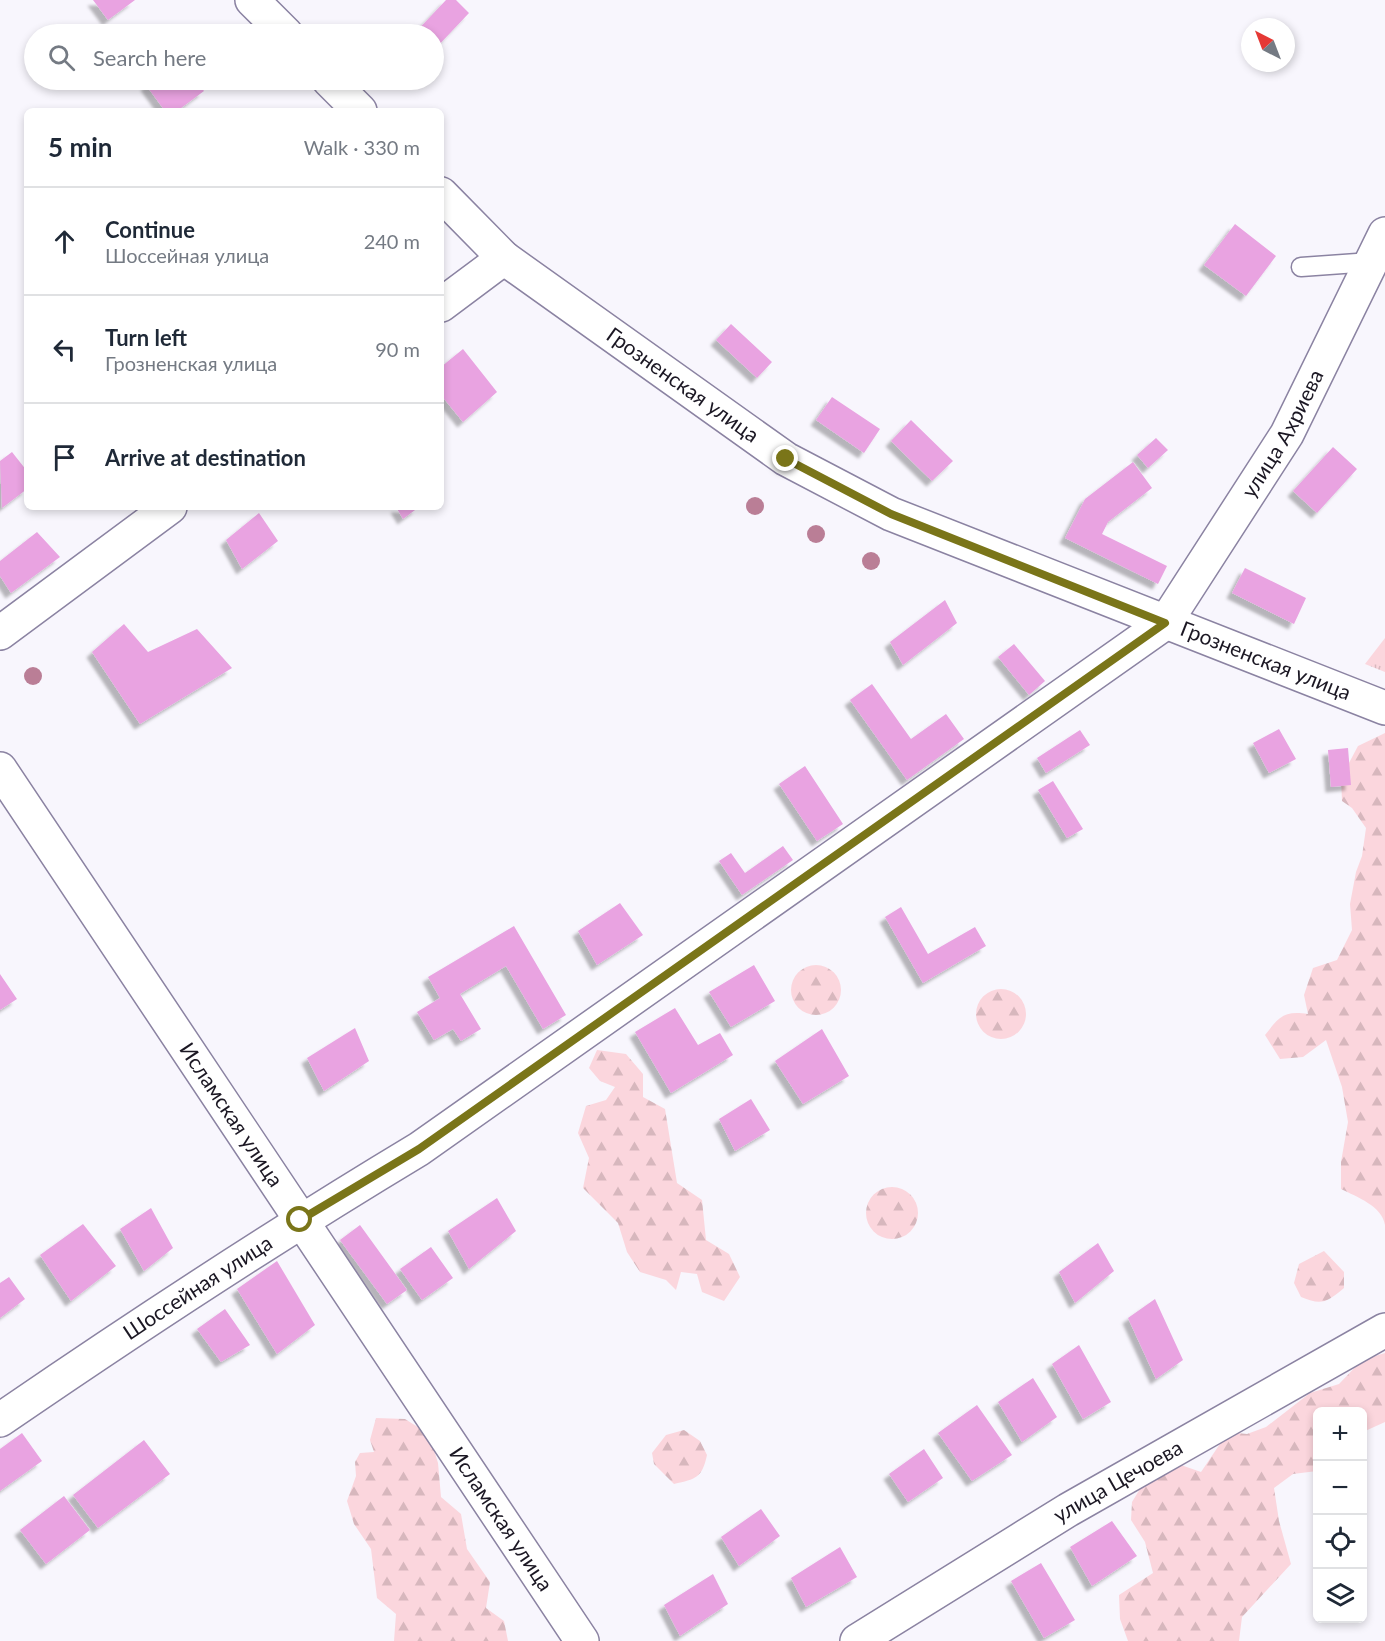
<!DOCTYPE html>
<meta charset="utf-8">
<style>
:root{--surface:#fff;--page:#f2f2f3;--text:#1f2937;--muted:#747a83;--line:#e0e1e3}
body{margin:0;font-family:Lato,sans-serif;background:var(--page);color:var(--text)}
.controls{position:absolute;right:18px;bottom:18px;display:grid;overflow:hidden;border-radius:9px;box-shadow:0 3px 9px #0003}
.controls button{width:54px;height:54px;display:grid;place-items:center;padding:0;border:0;border-bottom:2px solid var(--line);background:var(--surface);color:var(--text);font:30px sans-serif}
.compass{position:absolute;left:1241px;top:18px;width:54px;height:54px;border-radius:50%;background:var(--surface);box-shadow:0 3px 9px #0003;rotate:318deg}
.stop{position:absolute;width:18px;height:18px;margin:-14px;border:4px solid #7a7519;border-radius:50%;background:#fff}
.stop.end{background:#7a7519;border-color:#fff;box-shadow:0 2px 6px #0008}
.list{margin:0;padding:0;list-style:none}
h2{display:flex;justify-content:space-between;align-items:center;height:78px;margin:0;padding:0 24px;font-size:26px}
h2 small{font-size:20px;font-weight:400;color:var(--muted)}
.list li{display:grid;grid-template-columns:39px 1fr auto;gap:18px;align-items:center;box-sizing:border-box;height:108px;padding:0 24px;border-top:2px solid var(--line)}
.list b{display:block;font-size:22px;white-space:nowrap}
.list p{margin:0;font-size:20px;white-space:nowrap;color:var(--muted)}
.list em{font-size:20px;font-style:normal;color:var(--muted)}
.icon{flex:none;width:33px;height:33px;fill:none;stroke:currentColor;stroke-width:2;stroke-linecap:round;stroke-linejoin:round}
.map{position:relative;flex:none;width:1385px;height:1641px;overflow:hidden}
.search{position:absolute;background:var(--surface);box-shadow:0 3px 9px #0003;left:24px;top:24px;width:420px;height:66px;display:flex;align-items:center;gap:15px;box-sizing:border-box;padding:0 21px;border-radius:33px;color:var(--muted);font-size:22px}
.panel{position:absolute;background:var(--surface);box-shadow:0 3px 9px #0003;left:24px;top:108px;width:420px;height:402px;border-radius:9px}
.map>svg:first-child{display:block}
.grass{fill:url(#grass-tufts)}
.forest{fill:url(#forest-firs)}
.building{fill:#e9a3e1;filter:url(#shadow)}
.lines{fill:none;stroke-linecap:round;stroke-linejoin:round}
.service-casing{stroke:#8b83a2;stroke-width:21}
.minor-casing{stroke:#8b83a2;stroke-width:36}
.tertiary-casing{stroke:#8b83a2;stroke-width:36}
.service{stroke:#fff;stroke-width:18}
.minor{stroke:#fff;stroke-width:33}
.tertiary{stroke:#fff;stroke-width:33}
.tree{fill:#ba7e96}
.route{stroke:#7a7519;stroke-width:8}
.labels{text-anchor:middle;stroke-width:4.5;stroke-linejoin:round;paint-order:stroke}
.street-label{font-size:21px;fill:#1b1723;stroke:#fff}
</style>
<div class="map">
<svg width="1385" height="1641" viewBox="0 0 1385 1641">
<defs>
<pattern id="grass-tufts" width="24" height="20" patternUnits="userSpaceOnUse" patternTransform="scale(1.5)"><rect width="24" height="20" fill="#fbd6dd"/><path d="M3 7l-1-3M5 7V3M7 7l1-3M15 17l-1-3M17 17v-4M19 17l1-3" fill="none" stroke="#d7b7bd"/></pattern>
<pattern id="forest-firs" width="22" height="20" patternUnits="userSpaceOnUse" patternTransform="scale(1.5)"><rect width="22" height="20" fill="#fbd6dd"/><path d="M5 1l3.5 6h-7zM16 11l3.5 6h-7z" fill="#d7b7bd"/></pattern>
<filter id="shadow"><feDropShadow dx="-5.5" dy="5.5" stdDeviation="1.5" flood-color="#0004"/></filter>
</defs>
<rect width="100%" height="100%" fill="#f8f6fd"/>
<path class="grass" d="M1385,638V672L1365,664Z"/>
<path class="forest" d="M1385,733V1225C1382,1206 1357,1197 1341,1189V1162L1348,1122L1342,1087L1326,1040L1303,1057L1280,1059L1265,1035C1279,1017 1284,1010 1308,1014L1304,995L1313,968L1337,960L1352,930L1350,904L1356,872L1362,856L1366,828L1352,808L1342,801L1341,778L1358,746Z
M791 990a25 25 0 1 1 50 0a25 25 0 1 1-50 0Z
M976 1014a25 25 0 1 1 50 0a25 25 0 1 1-50 0Z
M597,1050L626,1054L643,1074V1097L665,1109L677,1183L702,1200L706,1240L729,1254L740,1277L724,1301L702,1292L697,1274L681,1272L676,1290L666,1280L640,1272L627,1252L618,1223L583,1188L589,1158L578,1133L586,1106L606,1100L615,1087L600,1081L589,1068Z
M866 1213a26 26 0 1 1 52 0a26 26 0 1 1-52 0Z
M1324,1251L1344,1272V1288C1327,1302 1322,1306 1301,1297L1294,1283L1299,1264Z
M1385,1353V1422L1363,1432L1362,1412H1318L1317,1471L1293,1474L1274,1488L1279,1521L1291,1564L1242,1617L1239,1641H1128L1120,1619L1119,1595L1153,1573L1145,1542L1131,1520L1132,1502L1146,1479L1178,1464L1201,1472L1228,1432L1247,1434L1266,1427L1310,1393L1339,1384L1362,1360Z
M376,1418L405,1419L429,1434L438,1463L441,1497L461,1514L467,1549L490,1582L486,1608L504,1621L508,1641H394L396,1614L377,1598L371,1549L354,1524L347,1501L356,1476L355,1462L360,1453L374,1452L370,1440Z
M684,1430L700,1441L707,1455C702,1478 696,1479 674,1484L654,1464L652,1453L666,1435Z"/>
<path class="building" d="M93,0H135L108,20Z
M446,0H456L469,13L434,50V34H414Z
M153,80H195L204,91L177,111H165L146,85Z
M1235,224L1276,256L1246,296L1204,265Z
M731,324L772,362L757,378L716,340Z
M463,349L497,392L463,422L441,395V367Z
M832,397L880,429L864,453L816,420Z
M911,420L953,461L932,481L891,441Z
M1156,438L1168,450L1148,468L1137,455Z
M1333,447L1357,469L1317,513L1293,491Z
M12,452L27,471V489L2,508L0,461Z
M1133,462L1152,488L1108,522L1102,534L1167,566L1158,584L1065,538L1085,499Z
M396,507H419L403,519Z
M259,513L278,541L242,569L226,540Z
M37,532L60,557L11,593L0,576V561Z
M1245,568L1306,598L1294,624L1232,593Z
M945,600L957,623L903,665L890,642Z
M124,624L148,652L197,629L232,668L140,724L92,652Z
M1014,644L1045,681L1029,695L998,657Z
M872,684L911,739L946,714L964,739L907,780L850,700Z
M1279,729L1296,759L1269,773L1253,743Z
M1080,730L1090,745L1046,773L1037,758Z
M1348,748L1351,785L1331,787L1328,750Z
M805,766L843,824L817,841L779,784Z
M1053,781L1083,829L1067,838L1038,790Z
M783,846L793,860L742,895L719,861L731,853L745,873Z
M620,903L643,935L597,965L578,931Z
M901,907L928,954L975,927L986,946L923,983L885,917Z
M514,926L566,1015L543,1029L506,966L460,994L481,1029L461,1041L453,1029L434,1040L417,1012L440,998L428,977Z
M754,965L775,1001L731,1027L709,992Z
M0,974L17,999L0,1010Z
M675,1008L698,1045L720,1033L733,1055L671,1093L635,1032Z
M355,1028L369,1061L324,1091L307,1058Z
M822,1029L849,1076L803,1104L775,1061Z
M751,1099L770,1130L735,1151L719,1119Z
M497,1198L516,1231L469,1269L448,1231Z
M151,1208L173,1248L144,1271L120,1229Z
M83,1224L116,1266L71,1301L40,1255Z
M360,1225L407,1290L387,1304L340,1240Z
M1098,1243L1114,1271L1075,1303L1059,1272Z
M431,1247L453,1278L422,1300L400,1269Z
M277,1261L315,1325L277,1354L237,1289Z
M9,1277L25,1299L0,1318V1283Z
M1155,1299L1183,1360L1156,1379L1128,1318Z
M225,1309L250,1345L221,1362L197,1329Z
M1079,1345L1111,1402L1083,1419L1052,1364Z
M1033,1378L1057,1417L1022,1442L998,1402Z
M977,1405L1012,1455L972,1481L938,1433Z
M22,1433L42,1461L0,1491V1449Z
M144,1440L170,1474L98,1528L73,1495Z
M924,1449L943,1478L908,1502L889,1474Z
M64,1496L90,1530L46,1564L20,1530Z
M761,1509L780,1536L739,1566L721,1537Z
M1112,1521L1137,1556L1092,1586L1070,1547Z
M840,1547L857,1577L806,1607L791,1578Z
M1041,1563L1075,1620L1044,1638L1011,1581Z
M713,1574L728,1604L680,1636L664,1605Z"/>
<g class="lines">
<defs>
<path id="service" d="M1301,267L1371,262"/>
<g id="minor">
<path id="s1" d="M0,769L582,1641"/>
<path id="s2" d="M0,1420C137,1326 276,1235 419,1149L1165,623L1287,434L1385,234"/>
<path id="s3" d="M857,1641L1068,1510L1385,1330"/>
</g>
<g id="tertiary">
<path d="M252,0L286,34"/>
<path d="M329,80L360,111"/>
<path id="s4" d="M441,194L504,258L786,459L891,514L1385,708"/>
<path d="M441,305L504,258"/>
<path d="M0,633L170,507"/>
</g>
</defs>
<use href="#service" class="service-casing"/>
<use href="#minor" class="minor-casing"/>
<use href="#tertiary" class="tertiary-casing"/>
<use href="#service" class="service"/>
<use href="#minor" class="minor"/>
<use href="#tertiary" class="tertiary"/>
</g>
<g class="tree">
<circle cx="755" cy="506" r="9"/>
<circle cx="816" cy="534" r="9"/>
<circle cx="871" cy="561" r="9"/>
<circle cx="33" cy="676" r="9"/>
</g>
<g class="lines">
<path class="route" d="M300,1220L419,1149L1165,623L891,514L786,459"/>
</g>
<g class="labels">
<g class="street-label">
<text dy="7" stroke="none"><textPath href="#s4" startOffset="309">Грозненская улица</textPath></text>
<text dy="7" stroke="none"><textPath href="#s2" startOffset="1635">улица Ахриева</textPath></text>
<text dy="7" stroke="none"><textPath href="#s4" startOffset="957">Грозненская улица</textPath></text>
<text dy="7" stroke="none"><textPath href="#s1" startOffset="416">Исламская улица</textPath></text>
<text dy="7" stroke="none"><textPath href="#s2" startOffset="238">Шоссейная улица</textPath></text>
<text dy="7" stroke="none"><textPath href="#s3" startOffset="306">улица Цечоева</textPath></text>
<text dy="7" stroke="none"><textPath href="#s1" startOffset="902">Исламская улица</textPath></text>
</g>
</g>
</svg>
<div class="controls">
<button>+</button>
<button>−</button>
<button><svg class="icon" aria-label="locate" viewBox="0 0 24 24"><circle cx="12" cy="12" r="6"/><path d="M12 2v4M12 18v4M2 12h4M18 12h4"/></svg></button>
<button><svg class="icon" aria-label="layers" viewBox="0 0 24 24"><path d="M12 4l9 5-9 5-9-5zM3 14l9 5 9-5"/></svg></button>
</div>
<svg class="compass" viewBox="-18 -18 36 36"><path d="M0-13l5 13h-10z" fill="#e53935"/><path d="M0 13l5-13h-10z" fill="#747a83"/></svg>
<div class="stop" style="left:300px;top:1220px"></div>
<div class="stop end" style="left:786px;top:459px"></div>
<div class="search"><svg class="icon" aria-label="search" viewBox="0 0 24 24"><circle cx="10" cy="10" r="6"/><path d="M15 15l6 6"/></svg>Search here</div>
<section class="panel">
<h2>5 min<small>Walk · 330 m</small></h2>
<ul class="list">
<li><svg class="icon" aria-label="ahead" viewBox="0 0 24 24"><path d="M12 20V5M6 11l6-6 6 6"/></svg><div><b>Continue</b><p>Шоссейная улица</p></div><em>240 m</em></li>
<li><svg class="icon" aria-label="left" viewBox="0 0 24 24"><path d="M17 20v-9H6M10 6l-5 5 5 5"/></svg><div><b>Turn left</b><p>Грозненская улица</p></div><em>90 m</em></li>
<li><svg class="icon" aria-label="arrive" viewBox="0 0 24 24"><path d="M6 21V4h12l-3 4 3 4H6"/></svg><div><b>Arrive at destination</b></div></li>
</ul>
</section>
</div>
